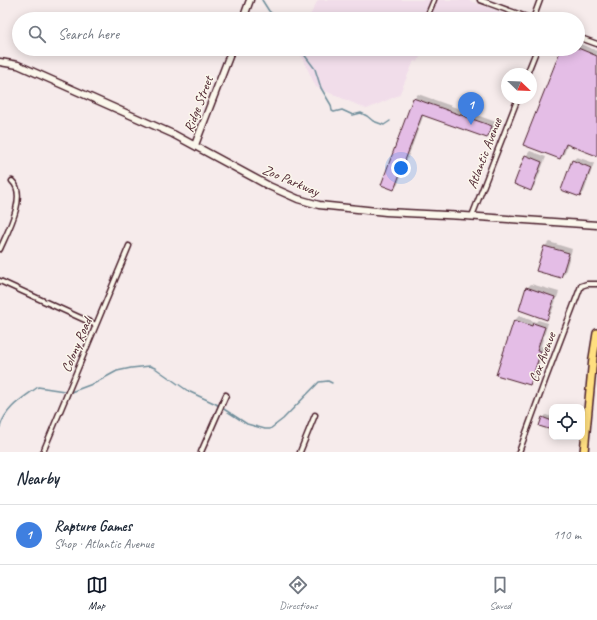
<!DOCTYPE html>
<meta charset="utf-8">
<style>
:root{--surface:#fff;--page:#f6f6f7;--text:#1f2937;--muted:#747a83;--line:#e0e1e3;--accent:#111827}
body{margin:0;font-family:Caveat,sans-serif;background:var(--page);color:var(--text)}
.controls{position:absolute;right:12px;bottom:12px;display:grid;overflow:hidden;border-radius:8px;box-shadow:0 2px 10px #0003}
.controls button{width:36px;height:36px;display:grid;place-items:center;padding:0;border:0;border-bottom:1px solid var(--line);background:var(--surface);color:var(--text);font:20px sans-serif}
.compass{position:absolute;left:501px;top:68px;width:36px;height:36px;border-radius:50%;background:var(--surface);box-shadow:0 2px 10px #0003;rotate:113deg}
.you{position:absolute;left:401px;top:168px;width:14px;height:14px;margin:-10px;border:3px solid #fff;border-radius:50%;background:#1a73e8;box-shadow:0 0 0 6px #1a73e833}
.badge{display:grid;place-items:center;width:26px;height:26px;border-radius:50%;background:var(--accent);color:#fff;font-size:13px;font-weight:700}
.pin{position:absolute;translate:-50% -33px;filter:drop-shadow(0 1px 2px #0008)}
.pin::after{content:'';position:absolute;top:21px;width:14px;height:12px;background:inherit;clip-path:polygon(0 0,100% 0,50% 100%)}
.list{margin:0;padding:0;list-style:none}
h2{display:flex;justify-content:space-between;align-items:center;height:52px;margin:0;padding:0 16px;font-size:17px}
h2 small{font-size:13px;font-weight:400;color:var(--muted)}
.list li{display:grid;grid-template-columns:26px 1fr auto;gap:12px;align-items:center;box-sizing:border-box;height:60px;padding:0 16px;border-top:1px solid var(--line)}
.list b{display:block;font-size:15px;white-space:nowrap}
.list p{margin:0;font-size:13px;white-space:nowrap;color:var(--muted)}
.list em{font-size:13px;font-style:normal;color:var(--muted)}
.icon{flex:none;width:22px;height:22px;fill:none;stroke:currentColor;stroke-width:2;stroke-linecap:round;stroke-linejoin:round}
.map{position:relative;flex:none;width:597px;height:452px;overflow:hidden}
.search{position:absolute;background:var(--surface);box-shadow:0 2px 10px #0003;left:12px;right:12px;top:12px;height:44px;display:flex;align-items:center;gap:10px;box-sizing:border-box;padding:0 14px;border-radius:22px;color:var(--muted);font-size:15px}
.sheet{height:112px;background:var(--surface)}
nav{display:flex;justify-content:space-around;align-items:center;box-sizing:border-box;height:56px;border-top:1px solid var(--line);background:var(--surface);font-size:11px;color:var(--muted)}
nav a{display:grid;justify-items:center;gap:2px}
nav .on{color:var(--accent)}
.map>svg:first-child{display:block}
.built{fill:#f1ddea}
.shadow{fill:#0003}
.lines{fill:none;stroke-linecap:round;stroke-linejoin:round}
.stream{stroke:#6f8e9b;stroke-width:1.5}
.building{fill:#e4bde6;stroke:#4a1f2b}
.street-casing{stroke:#4a1f2b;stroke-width:7}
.secondary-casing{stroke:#4a1f2b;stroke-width:9}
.primary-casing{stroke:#4a1f2b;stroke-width:10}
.street{stroke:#fbf7ec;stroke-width:4}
.secondary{stroke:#fbf7ec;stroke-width:6}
.primary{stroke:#ffdf80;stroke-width:7}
.labels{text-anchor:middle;stroke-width:3;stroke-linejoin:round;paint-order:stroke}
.street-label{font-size:14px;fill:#4a1f2b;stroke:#fbf7ec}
</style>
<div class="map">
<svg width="597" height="452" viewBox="0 0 597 452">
<rect width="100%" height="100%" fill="#f6ebeb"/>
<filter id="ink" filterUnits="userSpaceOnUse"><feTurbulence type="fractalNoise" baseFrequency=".025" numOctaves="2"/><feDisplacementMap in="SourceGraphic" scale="8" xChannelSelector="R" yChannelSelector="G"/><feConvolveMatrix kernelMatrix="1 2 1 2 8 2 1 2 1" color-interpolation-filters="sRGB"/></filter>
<g filter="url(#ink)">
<path class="built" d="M318,0H468L505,14L502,19H308Z
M298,49H423L418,62L414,61L399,95L367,109L316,87Z"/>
<path class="shadow" d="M578,43L597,51V155L568,144L564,154L560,158Z
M418,94L496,122L491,133L487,137L424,114L398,184L394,189L414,99Z
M530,151L546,157L535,185L531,190L526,156Z
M577,157L594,163L584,192L580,196L572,161Z
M549,242L572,249L565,273L560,277L538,270L545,246Z
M531,284L559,292L551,314L547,318L527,288Z
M519,316L536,322L538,320L548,323L541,346L544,347L534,380L529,384L515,320Z
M546,415L552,417V429L543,418Z"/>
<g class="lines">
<path class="stream" d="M262,0L269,11L278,19
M300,49L315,69L321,88L331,105L332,111L334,112L342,110L353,115L361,113L367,116L373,121L384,125L390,121
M0,427C6,407 22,399 38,387L71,392L95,383L117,371L131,368L150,366L155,368L188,391L216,404L247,424L265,429H270L283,419L319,382L328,381L332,383"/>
</g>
<path class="building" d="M578,48L597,56V156L566,144L560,159L523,145L561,49Z
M413,98L492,126L487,138L422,115L394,190L381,185Z
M525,155L542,162L531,191L514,184Z
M572,160L591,168L580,197L561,190Z
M544,246L569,253L561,278L536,271Z
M526,287L555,297L547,320L519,310Z
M514,320L532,326L533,323L545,327L537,350L541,351L530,385L496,375Z
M542,417L552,421V430L539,426Z"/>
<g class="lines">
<defs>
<path id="street" d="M480,0L532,19
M426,19L434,0
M533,19L540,0
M578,37L597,44
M527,74L537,49
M472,216L518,98
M0,249C7,233 28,195 12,181
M0,281L96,325
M43,452L129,246
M201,452L226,395
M300,452L315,415
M519,452L546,378L581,286L587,284H597"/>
<path id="secondary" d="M243,19L250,0
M0,62L18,65L173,134L269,186L298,199L319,205L386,212L465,216L597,225
M195,145L232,49"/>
<path id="primary" d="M584,452L593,358L597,333"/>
</defs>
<use href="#street" class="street-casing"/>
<use href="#secondary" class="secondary-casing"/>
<use href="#primary" class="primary-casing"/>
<use href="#street" class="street"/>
<use href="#secondary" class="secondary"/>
<use href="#primary" class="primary"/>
</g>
</g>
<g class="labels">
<g class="street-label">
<text transform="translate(198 104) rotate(-69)" y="5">Ridge Street</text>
<text transform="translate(484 153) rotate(-69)" y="5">Atlantic Avenue</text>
<text transform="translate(291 180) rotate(23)" y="5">Zoo Parkway</text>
<text transform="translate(76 345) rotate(-67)" y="5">Colony Road</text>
<text transform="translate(542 357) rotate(-69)" y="5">Cox Avenue</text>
</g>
</g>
</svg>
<div class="controls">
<button><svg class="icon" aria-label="locate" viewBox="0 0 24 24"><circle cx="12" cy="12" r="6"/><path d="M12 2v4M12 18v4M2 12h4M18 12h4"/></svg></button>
</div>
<svg class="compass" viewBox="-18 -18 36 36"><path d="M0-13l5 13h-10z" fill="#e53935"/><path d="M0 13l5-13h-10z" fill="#747a83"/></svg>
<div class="you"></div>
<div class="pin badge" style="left:471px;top:125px;background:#3f7fe0">1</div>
<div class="search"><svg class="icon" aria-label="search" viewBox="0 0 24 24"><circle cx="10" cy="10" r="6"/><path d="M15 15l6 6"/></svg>Search here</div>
</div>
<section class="sheet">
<h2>Nearby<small></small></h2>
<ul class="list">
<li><span class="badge" style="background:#3f7fe0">1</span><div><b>Rapture Games</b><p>Shop · Atlantic Avenue</p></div><em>110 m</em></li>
</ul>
</section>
<nav>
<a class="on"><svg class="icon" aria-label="map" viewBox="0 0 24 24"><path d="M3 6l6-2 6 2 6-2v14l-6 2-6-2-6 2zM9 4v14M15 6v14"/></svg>Map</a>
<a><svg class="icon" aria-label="directions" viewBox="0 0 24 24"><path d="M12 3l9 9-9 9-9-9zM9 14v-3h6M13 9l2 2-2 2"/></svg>Directions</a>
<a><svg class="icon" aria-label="saved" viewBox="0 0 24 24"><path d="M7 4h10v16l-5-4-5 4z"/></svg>Saved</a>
</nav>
